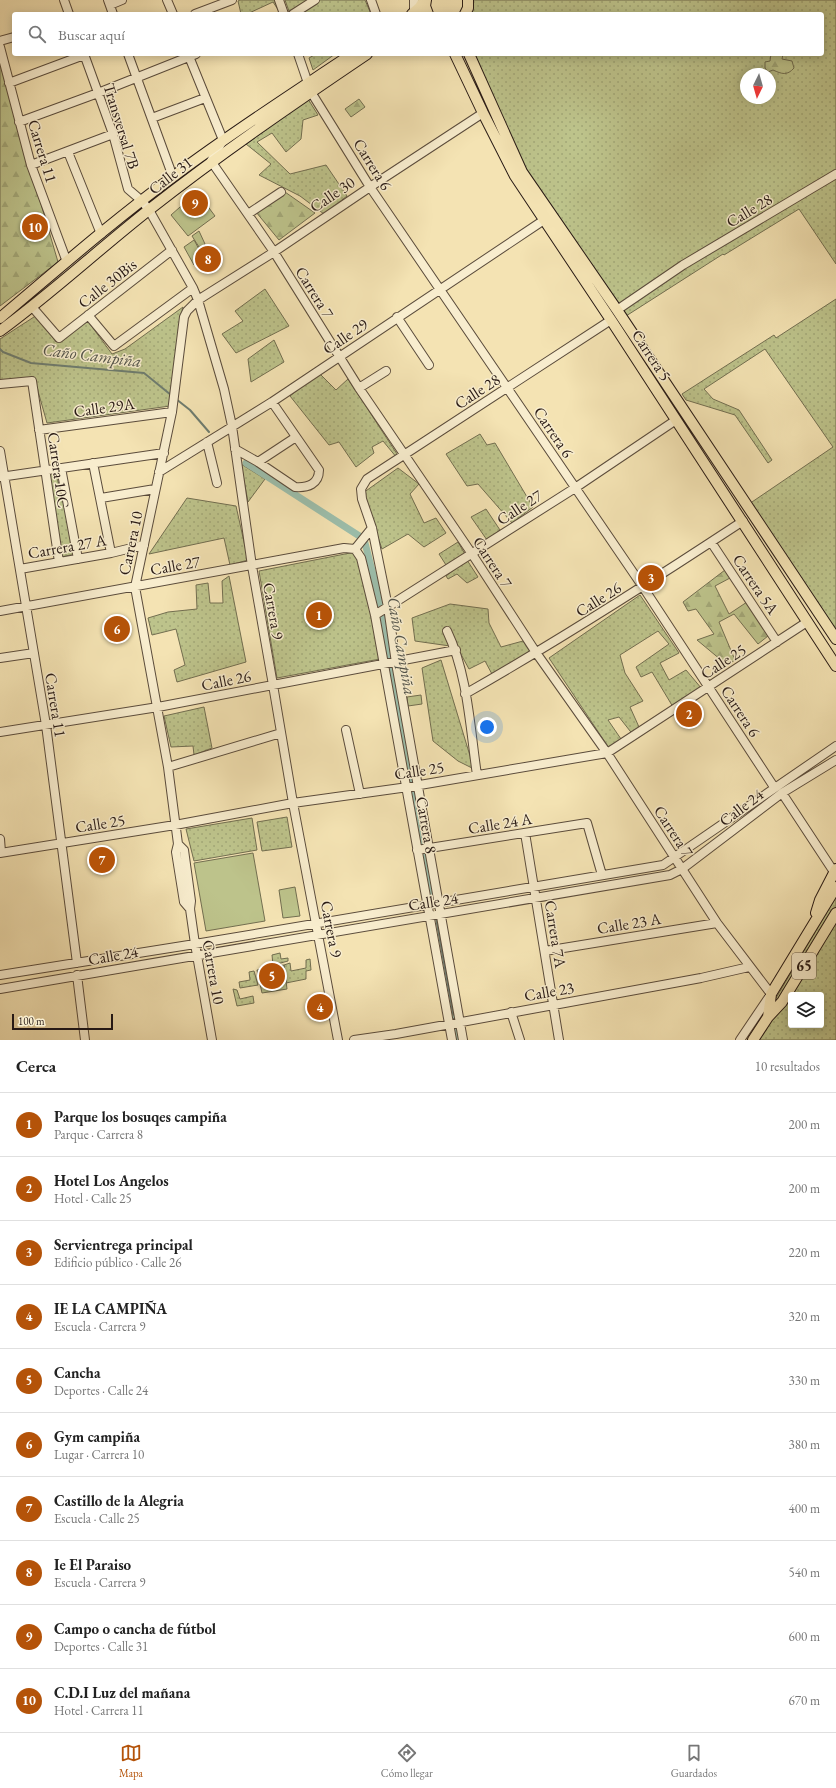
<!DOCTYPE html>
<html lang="es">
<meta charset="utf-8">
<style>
:root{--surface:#fff;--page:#f2f2f2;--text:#222;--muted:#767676;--line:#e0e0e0;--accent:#b45309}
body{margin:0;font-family:"EB Garamond",serif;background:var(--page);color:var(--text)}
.controls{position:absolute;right:12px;bottom:12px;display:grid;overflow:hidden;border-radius:4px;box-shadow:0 2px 10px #0003}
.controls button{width:36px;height:36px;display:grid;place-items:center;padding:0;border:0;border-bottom:1px solid var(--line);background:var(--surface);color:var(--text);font:20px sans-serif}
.compass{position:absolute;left:740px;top:68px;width:36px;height:36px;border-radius:50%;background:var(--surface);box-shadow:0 2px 10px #0003;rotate:185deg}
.scale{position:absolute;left:12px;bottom:10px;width:101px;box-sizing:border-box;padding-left:4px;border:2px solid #281a15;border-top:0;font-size:11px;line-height:14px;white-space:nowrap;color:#281a15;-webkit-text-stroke:3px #f8edce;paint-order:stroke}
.you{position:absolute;left:487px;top:727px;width:14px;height:14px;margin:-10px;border:3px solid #fff;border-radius:50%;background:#1a73e8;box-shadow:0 0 0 6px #1a73e833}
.badge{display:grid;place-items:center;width:26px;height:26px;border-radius:50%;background:var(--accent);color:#fff;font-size:13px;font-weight:700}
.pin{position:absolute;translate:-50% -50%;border:2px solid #fff;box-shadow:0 1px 4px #0006}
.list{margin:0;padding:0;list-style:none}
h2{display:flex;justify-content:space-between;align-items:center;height:52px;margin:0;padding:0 16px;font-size:17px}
h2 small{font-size:13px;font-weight:400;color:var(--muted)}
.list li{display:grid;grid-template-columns:26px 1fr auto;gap:12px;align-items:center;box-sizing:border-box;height:64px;padding:0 16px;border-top:1px solid var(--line)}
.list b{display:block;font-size:15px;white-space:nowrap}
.list p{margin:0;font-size:13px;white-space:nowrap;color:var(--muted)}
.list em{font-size:13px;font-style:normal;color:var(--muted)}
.icon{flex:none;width:22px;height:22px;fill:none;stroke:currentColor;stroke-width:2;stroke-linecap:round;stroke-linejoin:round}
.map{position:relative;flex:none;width:836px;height:1040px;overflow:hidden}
.search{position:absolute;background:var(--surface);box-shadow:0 2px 10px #0003;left:12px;right:12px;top:12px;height:44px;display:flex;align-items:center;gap:10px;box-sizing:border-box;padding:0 14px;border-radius:4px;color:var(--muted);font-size:15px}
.sheet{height:692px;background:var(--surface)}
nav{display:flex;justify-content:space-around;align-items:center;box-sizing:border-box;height:56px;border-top:1px solid var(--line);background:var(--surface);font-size:11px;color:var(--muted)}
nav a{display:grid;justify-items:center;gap:2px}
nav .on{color:var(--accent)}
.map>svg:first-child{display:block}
.grass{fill:url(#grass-dots);stroke:#726e50;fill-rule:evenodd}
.forest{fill:url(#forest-firs);stroke:#726e50}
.garden{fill:#bdc38b;stroke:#726e50}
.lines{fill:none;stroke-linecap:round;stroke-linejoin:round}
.stream{stroke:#6e7c6f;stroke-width:2}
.canal{stroke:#9cbeab;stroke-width:7}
.minor-casing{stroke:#5b4c3c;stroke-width:10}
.major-casing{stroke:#281a15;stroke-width:12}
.minor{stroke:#f8edce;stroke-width:8}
.major{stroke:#f4e3b3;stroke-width:10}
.labels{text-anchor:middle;stroke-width:3;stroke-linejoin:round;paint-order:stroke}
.shield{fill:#f8edce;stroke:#66594c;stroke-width:1}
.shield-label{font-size:15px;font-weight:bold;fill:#281a15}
.street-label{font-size:16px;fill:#281a15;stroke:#f8edce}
.water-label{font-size:17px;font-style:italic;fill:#51534a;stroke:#f8edce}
</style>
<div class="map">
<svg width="836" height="1040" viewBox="0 0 836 1040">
<defs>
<pattern id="grass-dots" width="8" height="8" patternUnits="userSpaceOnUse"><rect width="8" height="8" fill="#bdc38b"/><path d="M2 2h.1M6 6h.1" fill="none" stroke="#a2a777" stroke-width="1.8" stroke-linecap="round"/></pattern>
<pattern id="forest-firs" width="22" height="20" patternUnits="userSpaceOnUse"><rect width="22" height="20" fill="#bdc38b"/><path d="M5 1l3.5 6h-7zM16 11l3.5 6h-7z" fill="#a2a777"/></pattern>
</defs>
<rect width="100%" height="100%" fill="#f4e3b3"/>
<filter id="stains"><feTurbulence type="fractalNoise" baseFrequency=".005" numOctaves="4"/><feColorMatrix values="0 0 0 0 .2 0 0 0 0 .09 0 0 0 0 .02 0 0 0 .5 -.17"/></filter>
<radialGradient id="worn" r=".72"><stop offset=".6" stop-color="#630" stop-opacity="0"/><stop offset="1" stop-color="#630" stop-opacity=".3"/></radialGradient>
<path class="grass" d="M240,0H276L281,14L273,2L247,14H241L238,1Z
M285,0H365L371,14H290Z
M470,0H836V264L799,209L724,255L723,254L626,316L524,170L471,54H822V14H467ZM746,74H770V98H746Z
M316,54H335L313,70L309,58Z
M308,99L318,115L303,120L301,139L286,152L272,133L257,142L290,174L326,165L347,196L324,214L300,196L259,175L271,164L246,144Z
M265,289L289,326L236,353L222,334L243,321L235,311Z
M836,299V634L749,504L833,447L765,349L704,389L713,399L739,410L772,460L768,463L735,415L686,400L682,394L774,335L776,338Z
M183,307L170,406L47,423L34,377L0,382V339L37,315L56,342L87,320L112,354L125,349Z
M274,340L284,362L251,382L248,359Z
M319,373L336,390L348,379L399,457L397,458L383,441L372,447L374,453L356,467L339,442L329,445L290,396Z
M480,434L487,445L495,443L533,507L512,523L478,484L467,486L446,454Z
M241,464L265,479L248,502Z
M398,468L419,484L410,494L424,523L436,518L446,533L424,547L408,534L382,549L363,493Z
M55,473L60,487L75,554L61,557L48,474Z
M187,498L236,506L248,560L230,565L224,538L149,554Z
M486,509L500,530L487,540L471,517Z
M458,542L466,556L446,565L439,554Z
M360,551L380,659L277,678L259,571Z
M467,560L478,577L467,583L457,574L448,579L446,576Z
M229,576L246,662L177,682L174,670L185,665L176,629L152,635L148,618L168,612L197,609L196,585L208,583L210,603H223L222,581Z
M640,595L679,653L660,663L669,680L686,670L702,689L673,707L652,672L641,677L636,667L669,644L658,631L620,655L625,673L643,701L630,707L639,727L634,736L619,717L608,720L621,739L609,748L549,658Z
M450,604L488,609L489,623L501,647L523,641L530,652L493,676L485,661L469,669L457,647L415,641L412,618Z
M441,660L474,769L458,761L433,741L422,668Z
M204,707L212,748L194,755L193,746L171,747L164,716Z
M287,817L292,847L262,851L257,822Z
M252,818L257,850L194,861L186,829Z
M836,897V1040H751ZM791,995H821V1025H791Z
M280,953L281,959L288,958V961L273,965L272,955Z
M310,959L311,970L306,971V979L286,983L284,965L290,963L291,971L306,968V960Z
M254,971L258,985L240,988L239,982L250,980L249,972Z
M233,989L237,990L240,999L253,996L254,1003L237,1006Z"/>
<path class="forest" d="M771,54H783L782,59L792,61L794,68C787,76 782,74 773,70L768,72L765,68V62L770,61Z
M0,64L58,262L0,306Z
M359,99L365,107L351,117L345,109Z
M285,192L315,213L279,240L256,212Z
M725,570L730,578L715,586L729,614L747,602L768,636L758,644L734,614L719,622L735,660L727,665L697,640L714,634L696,609L688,611L683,602Z"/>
<path class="garden" d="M197,192L215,216L188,236L171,215Z
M199,231L205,244L203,246L199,247L192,236Z
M194,240L204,258L194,265L184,247Z
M421,695L422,704L408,706L407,697Z
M253,853L265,921L206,931L194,863Z
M295,887L300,916L283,918L279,890Z
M284,965L287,989L262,993L257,970Z"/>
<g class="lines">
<path class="stream" d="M0,349L3,352L31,363L144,373L171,395
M176,399L190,410L209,432
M436,918L454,1019"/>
<path class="canal" d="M246,463L364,539L380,602L412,790L433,897
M454,1019L458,1040"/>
<defs>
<path id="minor" d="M64,0L69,14
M108,0L113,14
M167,0L173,14
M279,0L284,14
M371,0L376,14
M414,0V12
M110,5L122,0
M195,14L232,0
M293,14L315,0
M0,41L14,37
M0,47L31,165L67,262
M84,54L113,134L128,189L142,201L149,210L193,288L198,300L224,389L232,426L252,566L273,685L293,803L338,1040
M128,54L173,177
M188,54L223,140L211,161L274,252L359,388L472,554L537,654L607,753L717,923L771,994L740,1040
M298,54L311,92L370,187L643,587L774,787
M9,83L84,55
M152,118L205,98
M19,122L98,93L196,54
M68,152L101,234
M31,165L113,134
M248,214L281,192
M33,308L59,338L172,250
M617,310L683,265L836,174
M88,315L114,346L193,288
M397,317L429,365
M0,384L32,381L59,562
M359,388L386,371
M39,430L172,412
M207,442L217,483
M235,449L258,462L295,487C308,488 319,484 319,470L272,402
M0,451L46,725L77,963
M258,462L296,437
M93,463L111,553
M61,468L78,559
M159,472L272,402L544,220
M0,477L164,453
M101,498L155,489
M711,542L777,642
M355,549L361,558L375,615L452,1040
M355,549L372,528
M20,569L111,553L144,545
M0,611L344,548L355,549
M375,615L575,488L676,420
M447,631C468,675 470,728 477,775
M0,658L34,653
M465,694C560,640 652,581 743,521
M346,730L360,794
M0,732L158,707L456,650
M168,767L281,733
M782,793L834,872
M525,833L559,1040
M0,839L1,852
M178,844L184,850L191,901L190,909L195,944L212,1040
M417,850L587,823L602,875
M0,853L175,825L293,803L408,787L607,753L807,622
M190,909L184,902L176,852L178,844L168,767L135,587L172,412L184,317L187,311L198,300L274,252L370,187L483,113
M545,951L717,923
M0,975L195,944L663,865L836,746
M77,975L85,1040
M0,989L670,875L682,869L782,793L836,760
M511,1012L520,1040
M354,1040L396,1034L701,978L749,967
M463,1040L396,663L388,607L372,528L362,499L361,489L367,479L611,320"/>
<path id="major" d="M426,0L425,6L428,14
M412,14L420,7L424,0
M465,14L468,8V0
M455,54L483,113L515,176L611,320L836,666
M469,54L522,172L617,310L836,639
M0,318C57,270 114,220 174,176C231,133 292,94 352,54
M0,331C52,293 99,249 150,209C220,154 293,104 367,54
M816,913L820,900L836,869
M768,1017L771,994L836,887
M753,1040L768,1017L782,1002L836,913"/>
</defs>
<use href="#minor" class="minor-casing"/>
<use href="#major" class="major-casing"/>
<use href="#minor" class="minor"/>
<use href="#major" class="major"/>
</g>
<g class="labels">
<rect class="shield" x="792" y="953" width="24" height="26" rx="3"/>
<g class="shield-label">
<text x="804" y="971">65</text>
</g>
<g class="street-label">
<text transform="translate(122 126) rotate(73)" y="6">Transversal 7B</text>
<text transform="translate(43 151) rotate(73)" y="6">Carrera 11</text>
<text transform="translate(373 164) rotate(58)" y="6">Carrera 6</text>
<text transform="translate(170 175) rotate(-38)" y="6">Calle 31</text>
<text transform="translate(332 194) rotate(-34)" y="6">Calle 30</text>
<text transform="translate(749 210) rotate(-31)" y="6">Calle 28</text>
<text transform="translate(107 283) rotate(-38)" y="6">Calle 30Bis</text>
<text transform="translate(315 292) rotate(58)" y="6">Carrera 7</text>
<text transform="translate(345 336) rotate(-34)" y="6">Calle 29</text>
<text transform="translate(652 355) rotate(57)" y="6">Carrera 5</text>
<text transform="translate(477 391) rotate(-33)" y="6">Calle 28</text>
<text transform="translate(104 407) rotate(-8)" y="6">Calle 29A</text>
<text transform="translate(554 432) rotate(56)" y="6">Carrera 6</text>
<text transform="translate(59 470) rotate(82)" y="6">Carrera 10C</text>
<text transform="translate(519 507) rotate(-33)" y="6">Calle 27</text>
<text transform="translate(130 543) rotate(-78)" y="6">Carrera 10</text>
<text transform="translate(67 546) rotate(-10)" y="6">Carrera 27 A</text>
<text transform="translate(493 562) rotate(57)" y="6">Carrera 7</text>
<text transform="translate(175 565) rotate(-10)" y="6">Calle 27</text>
<text transform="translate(756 584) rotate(56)" y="6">Carrera 5A</text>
<text transform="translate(598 599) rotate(-32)" y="6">Calle 26</text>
<text transform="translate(274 611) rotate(80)" y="6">Carrera 9</text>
<text transform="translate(723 661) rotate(-33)" y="6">Calle 25</text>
<text transform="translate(226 680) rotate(-11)" y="6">Calle 26</text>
<text transform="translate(56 705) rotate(81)" y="6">Carrera 11</text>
<text transform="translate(741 711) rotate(57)" y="6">Carrera 6</text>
<text transform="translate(419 770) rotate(-9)" y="6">Calle 25</text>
<text transform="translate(741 807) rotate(-37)" y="6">Calle 24</text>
<text transform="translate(100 823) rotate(-9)" y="6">Calle 25</text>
<text transform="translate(500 823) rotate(-9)" y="6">Calle 24 A</text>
<text transform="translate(427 825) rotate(80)" y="6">Carrera 8</text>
<text transform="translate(674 831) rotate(57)" y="6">Carrera 7</text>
<text transform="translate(433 901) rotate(-9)" y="6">Calle 24</text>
<text transform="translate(629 923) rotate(-9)" y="6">Calle 23 A</text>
<text transform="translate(332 929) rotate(79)" y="6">Carrera 9</text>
<text transform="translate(556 934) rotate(81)" y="6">Carrera 7A</text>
<text transform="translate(113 955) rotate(-10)" y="6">Calle 24</text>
<text transform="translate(214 972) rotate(80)" y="6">Carrera 10</text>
<text transform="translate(549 991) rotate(-10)" y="6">Calle 23</text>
</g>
<g class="water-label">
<text transform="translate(92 355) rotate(7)" y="6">Caño Campiña</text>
<text transform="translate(402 646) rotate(80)" y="6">Caño Campiña</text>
</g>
</g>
<rect width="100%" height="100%" filter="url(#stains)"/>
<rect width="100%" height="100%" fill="url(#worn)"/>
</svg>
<div class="controls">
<button><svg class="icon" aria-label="layers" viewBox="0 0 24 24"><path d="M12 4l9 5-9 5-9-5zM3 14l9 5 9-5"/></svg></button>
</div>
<svg class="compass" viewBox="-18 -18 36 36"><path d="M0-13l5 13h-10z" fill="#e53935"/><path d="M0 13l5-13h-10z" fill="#767676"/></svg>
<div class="scale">100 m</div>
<div class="you"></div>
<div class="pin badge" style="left:319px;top:615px">1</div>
<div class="pin badge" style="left:689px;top:714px">2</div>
<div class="pin badge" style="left:651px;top:578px">3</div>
<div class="pin badge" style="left:320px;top:1007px">4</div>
<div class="pin badge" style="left:272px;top:976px">5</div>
<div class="pin badge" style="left:117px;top:629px">6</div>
<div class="pin badge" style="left:102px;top:860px">7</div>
<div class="pin badge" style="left:208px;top:259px">8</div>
<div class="pin badge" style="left:195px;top:203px">9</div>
<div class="pin badge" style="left:35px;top:227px">10</div>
<div class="search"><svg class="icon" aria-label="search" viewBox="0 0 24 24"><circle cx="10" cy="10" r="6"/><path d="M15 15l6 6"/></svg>Buscar aquí</div>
</div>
<section class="sheet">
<h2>Cerca<small>10 resultados</small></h2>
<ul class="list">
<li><span class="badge">1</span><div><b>Parque los bosuqes campiña</b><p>Parque · Carrera 8</p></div><em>200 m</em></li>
<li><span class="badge">2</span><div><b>Hotel Los Angelos</b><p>Hotel · Calle 25</p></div><em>200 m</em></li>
<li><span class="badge">3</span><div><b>Servientrega principal</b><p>Edificio público · Calle 26</p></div><em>220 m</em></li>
<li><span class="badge">4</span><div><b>IE LA CAMPIÑA</b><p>Escuela · Carrera 9</p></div><em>320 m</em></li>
<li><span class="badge">5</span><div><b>Cancha</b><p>Deportes · Calle 24</p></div><em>330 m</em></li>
<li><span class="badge">6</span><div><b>Gym campiña</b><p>Lugar · Carrera 10</p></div><em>380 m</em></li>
<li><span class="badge">7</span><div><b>Castillo de la Alegria</b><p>Escuela · Calle 25</p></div><em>400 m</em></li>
<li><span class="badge">8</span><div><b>Ie El Paraiso</b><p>Escuela · Carrera 9</p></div><em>540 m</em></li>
<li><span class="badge">9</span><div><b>Campo o cancha de fútbol</b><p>Deportes · Calle 31</p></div><em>600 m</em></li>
<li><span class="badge">10</span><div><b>C.D.I Luz del mañana</b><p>Hotel · Carrera 11</p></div><em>670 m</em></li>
</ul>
</section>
<nav>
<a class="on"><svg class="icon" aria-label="map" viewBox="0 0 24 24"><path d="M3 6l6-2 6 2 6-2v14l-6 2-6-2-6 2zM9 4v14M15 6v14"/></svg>Mapa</a>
<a><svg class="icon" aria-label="directions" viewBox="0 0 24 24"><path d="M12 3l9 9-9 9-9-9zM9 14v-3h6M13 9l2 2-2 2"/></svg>Cómo llegar</a>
<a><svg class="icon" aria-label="saved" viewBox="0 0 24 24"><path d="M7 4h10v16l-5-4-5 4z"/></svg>Guardados</a>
</nav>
